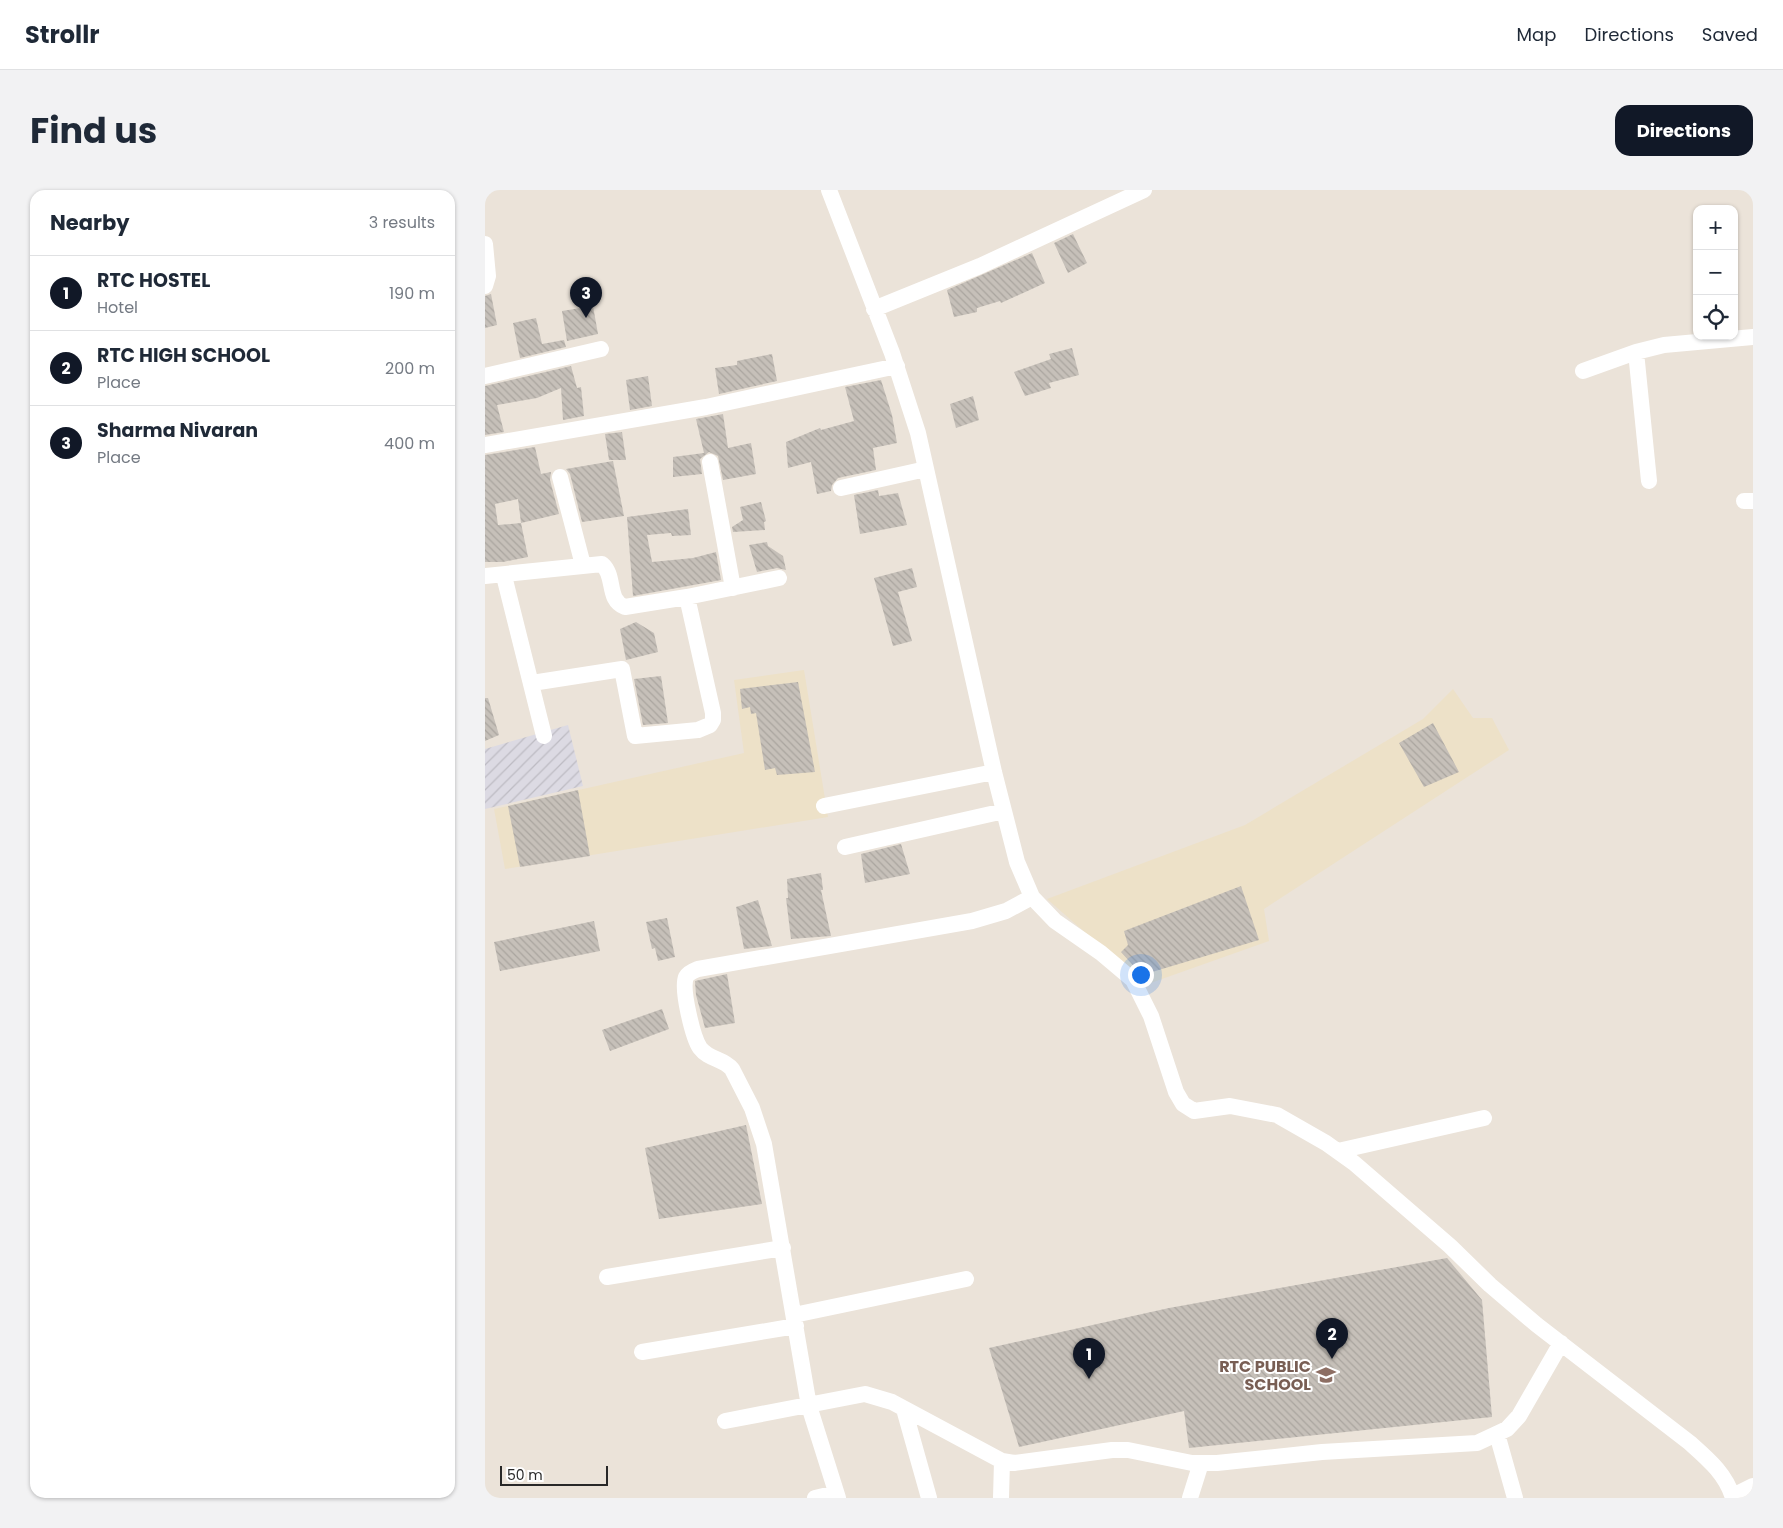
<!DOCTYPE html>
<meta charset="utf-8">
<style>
:root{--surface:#fff;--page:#f2f2f3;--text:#1f2937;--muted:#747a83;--line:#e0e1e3;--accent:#111827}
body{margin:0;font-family:Poppins,sans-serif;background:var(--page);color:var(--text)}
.controls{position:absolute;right:15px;top:15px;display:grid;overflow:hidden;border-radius:10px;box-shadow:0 1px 4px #0004}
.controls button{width:45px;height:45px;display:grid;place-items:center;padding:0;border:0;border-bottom:1px solid var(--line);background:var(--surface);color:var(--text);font:25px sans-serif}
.scale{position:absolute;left:15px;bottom:12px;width:108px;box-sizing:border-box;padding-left:5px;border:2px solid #282828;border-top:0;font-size:14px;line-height:18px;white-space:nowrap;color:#282828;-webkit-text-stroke:4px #fff;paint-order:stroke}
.you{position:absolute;left:655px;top:784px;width:18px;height:18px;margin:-12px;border:4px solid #fff;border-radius:50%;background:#1a73e8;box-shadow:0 0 0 8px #1a73e833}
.badge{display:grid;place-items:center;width:32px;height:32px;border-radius:50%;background:var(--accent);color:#fff;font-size:16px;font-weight:700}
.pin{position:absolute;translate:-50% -41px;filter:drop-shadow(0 1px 2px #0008)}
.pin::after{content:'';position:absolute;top:26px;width:18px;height:15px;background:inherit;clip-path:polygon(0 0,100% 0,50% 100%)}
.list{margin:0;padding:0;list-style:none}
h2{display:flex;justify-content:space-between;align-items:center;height:65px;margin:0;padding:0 20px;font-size:21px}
h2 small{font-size:16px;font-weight:400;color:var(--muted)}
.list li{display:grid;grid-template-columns:32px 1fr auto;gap:15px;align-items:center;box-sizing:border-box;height:75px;padding:0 20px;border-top:1px solid var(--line)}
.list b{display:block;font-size:19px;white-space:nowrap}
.list p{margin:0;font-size:16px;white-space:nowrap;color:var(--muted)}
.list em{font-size:16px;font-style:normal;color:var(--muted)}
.icon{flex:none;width:28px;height:28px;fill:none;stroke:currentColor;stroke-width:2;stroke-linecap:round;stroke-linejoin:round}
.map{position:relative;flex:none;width:1268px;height:1308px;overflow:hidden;border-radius:15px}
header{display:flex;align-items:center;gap:30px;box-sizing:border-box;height:70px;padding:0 25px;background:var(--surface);border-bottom:1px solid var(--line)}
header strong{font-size:24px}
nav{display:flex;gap:28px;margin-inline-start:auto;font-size:18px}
.intro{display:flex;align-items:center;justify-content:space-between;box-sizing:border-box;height:120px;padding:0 30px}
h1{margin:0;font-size:35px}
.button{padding:12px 22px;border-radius:15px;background:var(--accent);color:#fff;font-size:18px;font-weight:700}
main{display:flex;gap:30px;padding:0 30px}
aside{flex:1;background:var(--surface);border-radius:15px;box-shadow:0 1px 4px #0004}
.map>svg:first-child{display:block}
.industrial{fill:url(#industrial-furrows)}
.education{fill:#ede1c8}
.building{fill:url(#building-back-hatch);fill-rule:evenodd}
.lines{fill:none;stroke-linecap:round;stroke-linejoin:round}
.minor{stroke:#fff;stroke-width:16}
.labels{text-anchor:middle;stroke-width:4;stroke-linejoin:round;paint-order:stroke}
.education-label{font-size:16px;font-weight:bold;fill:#785e54;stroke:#fff;text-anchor:end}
</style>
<header>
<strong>Strollr</strong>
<nav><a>Map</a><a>Directions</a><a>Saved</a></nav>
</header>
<div class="intro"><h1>Find us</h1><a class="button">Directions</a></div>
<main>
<aside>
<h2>Nearby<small>3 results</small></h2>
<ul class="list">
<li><span class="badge">1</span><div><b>RTC HOSTEL</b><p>Hotel</p></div><em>190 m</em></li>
<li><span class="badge">2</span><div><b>RTC HIGH SCHOOL</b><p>Place</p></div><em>200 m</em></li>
<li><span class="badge">3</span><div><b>Sharma Nivaran</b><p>Place</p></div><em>400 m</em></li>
</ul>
</aside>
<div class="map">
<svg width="1268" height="1308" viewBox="0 0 1268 1308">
<defs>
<pattern id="industrial-furrows" width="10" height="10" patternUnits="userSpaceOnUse" patternTransform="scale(1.25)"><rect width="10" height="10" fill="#dcdae3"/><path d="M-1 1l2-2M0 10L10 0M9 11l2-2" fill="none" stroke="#bdbbc3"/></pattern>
<pattern id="building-back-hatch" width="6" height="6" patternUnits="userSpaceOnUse" patternTransform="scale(1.25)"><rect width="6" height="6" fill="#c6c0b9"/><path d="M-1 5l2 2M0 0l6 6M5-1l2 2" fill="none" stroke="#aaa59f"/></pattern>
</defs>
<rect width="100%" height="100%" fill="#ebe3d9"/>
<path class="industrial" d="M83,535L98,596L0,619V559Z"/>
<path class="education" d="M319,480L343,627L20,679L9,619L259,563L249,490Z
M968,499L988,528H1007L1024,560L779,719L784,751L660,795L562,709L760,635L938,529Z"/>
<path class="building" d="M588,44L602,73L583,83L569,53Z
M547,63L560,93L516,113L515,111L492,118V122L469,127L462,100Z
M6,104L12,135L0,138V106Z
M108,116L113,144L82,151L77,121Z
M51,128L57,154L79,150L81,157L35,168L28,133Z
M587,158L594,185L564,193L566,198L540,206L529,182L566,169L564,164Z
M287,164L292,191L234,204L230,178L252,175V171Z
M86,176L92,198L96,197L99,226L78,230L76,198L52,208L12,215L19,242L0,245V196Z
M163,186L167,216L145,220L141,190Z
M396,190L407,225L412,253L388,258L391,280L353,288L347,295L346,301L332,304L326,272L303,278L301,252L335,238L336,240L369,231L360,197Z
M488,206L494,230L471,238L465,214Z
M238,224L243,258L266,253L271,284L238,290L233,266L224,262L215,269L217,284L188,287V267L219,263L211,229Z
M137,242L141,270H124L120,244Z
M50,257L56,284L66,282L65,290L74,324L36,333L43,367L18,372H0V265ZM33,309L36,333L13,335L10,314Z
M128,271L139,326L97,332L85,284L81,279Z
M393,300L394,306L413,303L422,335L375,344L369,305Z
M276,312L281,331L279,332L280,340L248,342L247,337L258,330L255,317Z
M203,319L206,345L187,346L186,343L162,345L167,372L208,368L231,362L236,390L148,406L142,327Z
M282,352L283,356L298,366L301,380L292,378L272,382L264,355Z
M427,378L432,397L413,402L427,451L408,456L389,388Z
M151,432L169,443L173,462L141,470L135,439Z
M176,486L183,533L158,535L149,489Z
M313,492L330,582L292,585L290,578L280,580L271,523L266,524L265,517L257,519L255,499Z
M0,508H3L14,545L0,551Z
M948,533L974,582L939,597L914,553Z
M93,600L105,666L35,677L23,616Z
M416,654L425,684L380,693L376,664Z
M336,683L338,700H336L346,746L306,749L301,708H303L302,689Z
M756,696L774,750L657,785L636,762L643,755L639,741Z
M273,710L287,756L259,759L251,717Z
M182,728L190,767L173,771L170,758L167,759L161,732Z
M109,731L115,761L15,781L9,752Z
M242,784L250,833L220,838L211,805L210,791Z
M177,819L184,839L125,861L117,840Z
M261,935L277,1014L174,1029L160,958Z
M962,1068L997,1110L1007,1227L704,1258L699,1221L534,1257L504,1158L684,1118Z"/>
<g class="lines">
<path class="minor" d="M344,0L407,163L433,243L509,582L532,672L547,707L570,731L616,763L648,790L666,826L691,902L698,914L709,921L745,916L792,925L841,953L869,973L965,1056L1005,1095L1052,1135L1205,1253C1223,1269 1241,1284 1248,1308
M0,54L3,86L0,96
M389,119L495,76L659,0
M1151,162L1164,291
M1098,181L1151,162L1179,155L1268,147
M0,186L116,159
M0,255L221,217L412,176
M225,272L248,398
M75,287L98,375
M356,298L441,279
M1259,311H1268
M0,386L117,374C131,386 121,410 140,417L202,407L294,388
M19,386L59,546
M47,493L137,479L150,546L213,540L225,535L228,530V523L202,407
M339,616L509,582
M360,657L519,621
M853,961L999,928
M122,1087L298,1058
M309,1125L481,1089
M157,1162L311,1136
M419,1219L444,1308
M240,1231L380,1204L407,1212L517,1271L529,1273L627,1260H643L707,1273H732L837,1262L992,1253L1022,1239L1034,1226L1076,1153
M1012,1244L1030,1308
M1248,1306L1268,1296
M330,1308L351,1303
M353,1308L324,1216L279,954L267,918L247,879C238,868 224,870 215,858C208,848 196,799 201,787C204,782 208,781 213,779L487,731L521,721L547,707
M516,1308L517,1271
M705,1308L716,1273"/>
</g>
<defs>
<symbol id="school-bare" viewBox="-9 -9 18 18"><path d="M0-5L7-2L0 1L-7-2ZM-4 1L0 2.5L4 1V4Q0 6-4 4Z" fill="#8d6e63" stroke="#fff" stroke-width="2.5" paint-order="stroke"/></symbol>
</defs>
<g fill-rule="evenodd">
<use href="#school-bare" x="827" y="1171" width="28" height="28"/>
</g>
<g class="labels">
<g class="education-label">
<text x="826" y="1182">RTC PUBLIC<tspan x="826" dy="18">SCHOOL</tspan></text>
</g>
</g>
</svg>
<div class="controls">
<button>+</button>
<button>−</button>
<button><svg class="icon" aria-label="locate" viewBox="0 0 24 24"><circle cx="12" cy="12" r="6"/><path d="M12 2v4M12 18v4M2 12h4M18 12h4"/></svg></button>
</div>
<div class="scale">50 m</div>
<div class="you"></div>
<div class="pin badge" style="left:604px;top:1189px">1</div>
<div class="pin badge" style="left:847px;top:1169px">2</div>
<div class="pin badge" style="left:101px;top:128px">3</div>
</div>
</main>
